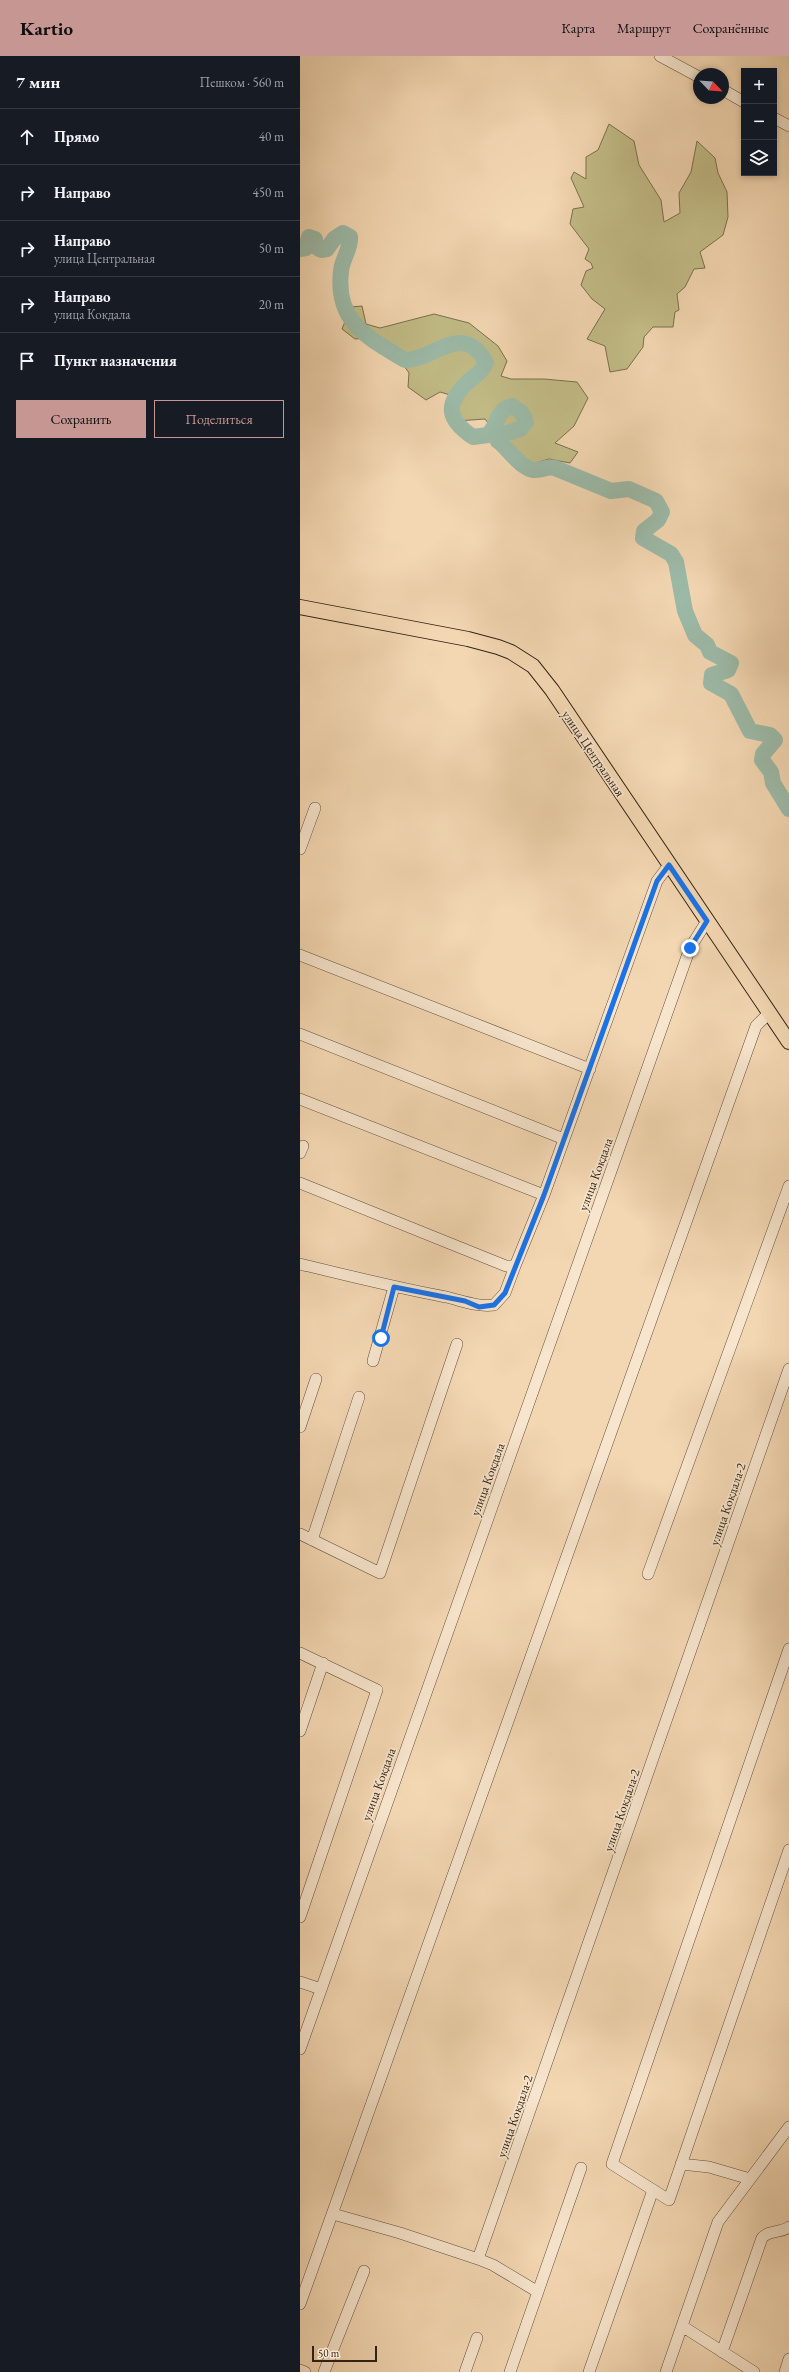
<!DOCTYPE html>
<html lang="ru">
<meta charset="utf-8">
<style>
:root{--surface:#171b24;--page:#242831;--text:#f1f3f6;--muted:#9ea1a6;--line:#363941;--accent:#c59692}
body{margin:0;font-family:"EB Garamond",serif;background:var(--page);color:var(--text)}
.controls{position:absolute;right:12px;top:12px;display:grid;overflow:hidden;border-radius:0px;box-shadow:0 2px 6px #0003}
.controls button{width:36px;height:36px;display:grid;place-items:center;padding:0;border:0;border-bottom:1px solid var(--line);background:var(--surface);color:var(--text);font:20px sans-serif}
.compass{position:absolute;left:393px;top:12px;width:36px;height:36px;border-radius:50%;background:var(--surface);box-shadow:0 2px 6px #0003;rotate:115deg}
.scale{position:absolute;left:12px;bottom:10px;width:65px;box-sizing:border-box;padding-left:4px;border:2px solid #332315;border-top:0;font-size:11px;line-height:14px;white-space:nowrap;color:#332315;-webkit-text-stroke:3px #f7e5cd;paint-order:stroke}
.stop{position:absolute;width:12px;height:12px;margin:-9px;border:3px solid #1a73e8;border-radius:50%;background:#fff}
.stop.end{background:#1a73e8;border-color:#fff;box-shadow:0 1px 4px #0008}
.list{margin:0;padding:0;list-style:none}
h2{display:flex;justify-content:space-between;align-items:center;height:52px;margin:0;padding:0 16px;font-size:17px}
h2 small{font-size:13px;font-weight:400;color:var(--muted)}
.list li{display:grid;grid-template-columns:26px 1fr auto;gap:12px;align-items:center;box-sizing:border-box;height:56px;padding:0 16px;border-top:1px solid var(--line)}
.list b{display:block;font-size:15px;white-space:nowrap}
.list p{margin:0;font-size:13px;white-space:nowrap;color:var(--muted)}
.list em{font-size:13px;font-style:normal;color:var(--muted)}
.actions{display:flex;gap:8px;padding:12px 16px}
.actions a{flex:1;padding:9px 0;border:1px solid var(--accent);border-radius:0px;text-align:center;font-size:14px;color:var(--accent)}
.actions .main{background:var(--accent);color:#111}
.icon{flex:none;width:22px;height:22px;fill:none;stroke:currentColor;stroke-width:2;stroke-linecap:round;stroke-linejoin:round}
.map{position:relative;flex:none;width:489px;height:2316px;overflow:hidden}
header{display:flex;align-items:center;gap:24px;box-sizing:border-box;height:56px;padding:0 20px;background:var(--accent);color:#111}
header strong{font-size:19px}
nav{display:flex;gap:22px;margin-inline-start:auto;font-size:14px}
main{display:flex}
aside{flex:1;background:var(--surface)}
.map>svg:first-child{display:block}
.green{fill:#c2bc87;stroke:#7a704e}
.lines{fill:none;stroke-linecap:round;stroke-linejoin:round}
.river{stroke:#9cbaa8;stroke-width:16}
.minor-casing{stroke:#63503c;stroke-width:12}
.major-casing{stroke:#332315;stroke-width:16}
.minor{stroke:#f7e5cd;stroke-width:11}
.major{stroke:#f3d7b2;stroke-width:14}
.route{stroke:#1a73e8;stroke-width:5}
.labels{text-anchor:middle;stroke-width:3.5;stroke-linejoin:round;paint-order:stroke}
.street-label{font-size:13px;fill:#332315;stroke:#f7e5cd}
</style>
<header>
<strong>Kartio</strong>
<nav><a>Карта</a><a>Маршрут</a><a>Сохранённые</a></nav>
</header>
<main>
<aside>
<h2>7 мин<small>Пешком · 560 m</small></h2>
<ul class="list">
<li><svg class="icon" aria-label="ahead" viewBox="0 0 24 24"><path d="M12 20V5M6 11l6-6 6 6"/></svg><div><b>Прямо</b></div><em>40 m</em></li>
<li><svg class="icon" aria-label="right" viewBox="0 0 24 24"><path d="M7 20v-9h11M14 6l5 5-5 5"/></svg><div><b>Направо</b></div><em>450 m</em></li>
<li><svg class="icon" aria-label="right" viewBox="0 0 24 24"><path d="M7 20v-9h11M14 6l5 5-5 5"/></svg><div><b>Направо</b><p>улица Центральная</p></div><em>50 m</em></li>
<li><svg class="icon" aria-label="right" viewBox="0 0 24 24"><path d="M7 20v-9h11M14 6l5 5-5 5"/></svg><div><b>Направо</b><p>улица Кокдала</p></div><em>20 m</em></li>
<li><svg class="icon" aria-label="arrive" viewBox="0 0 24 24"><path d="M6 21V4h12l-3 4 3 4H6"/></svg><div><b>Пункт назначения</b></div></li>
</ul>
<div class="actions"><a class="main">Сохранить</a><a>Поделиться</a></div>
</aside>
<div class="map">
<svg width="489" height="2316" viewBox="0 0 489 2316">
<rect width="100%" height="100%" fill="#f3d7b2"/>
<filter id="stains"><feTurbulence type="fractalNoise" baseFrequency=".005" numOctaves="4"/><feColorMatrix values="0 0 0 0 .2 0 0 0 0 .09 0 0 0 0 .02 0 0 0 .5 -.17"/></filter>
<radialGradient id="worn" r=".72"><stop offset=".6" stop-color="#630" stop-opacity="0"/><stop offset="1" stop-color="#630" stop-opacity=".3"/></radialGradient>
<path class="green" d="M309,68L334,85L339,109L361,144L364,166L380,157L379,137L391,116L397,85L415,102L418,117L427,136L428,161L423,179L400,196L405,212L394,213L385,231L377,238L379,254L375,256L373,271H353L344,281L343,291L327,313L310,316L305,290L287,283L305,253L292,243L281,229L286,215L293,212L291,207L285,203L289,193L270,168L273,153L284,151L271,122L274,116L286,123V101L298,94Z
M62,250L66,268L80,272L134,258L169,267L198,290L207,305L201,320L211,323H244L277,326L288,342L274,370L255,387L278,396L270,407L249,403L232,408L212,397L185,363L157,365V341L140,336L126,344L108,331L109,317L98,301L76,292L66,282L55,283L42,273L51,251Z"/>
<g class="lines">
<path class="river" d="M0,193L6,192L9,181L15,183L16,191L21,194L27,193L34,183L43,177L50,181C51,193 42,203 41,215C35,266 67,281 105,304C131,306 163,263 186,307C181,318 175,319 167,327C144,349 148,364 173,381L188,379C198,369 197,353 212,350L222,357L226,366L220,373L200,379L198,385C209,393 219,411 233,414C240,415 247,410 255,412L311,435L329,433L356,445L362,456L358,464L344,475L343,482L371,498L376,506L385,555L395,579L407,589L410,596L431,607L428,614L412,619L411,627L431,638L450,675L470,679L475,684L463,698L462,704L471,716L473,727L489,753"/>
<defs>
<path id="minor" d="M360,0L399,21
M423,34L444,46
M474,62L489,70
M0,793L15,752
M0,899L290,1013
M0,978L264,1083
M0,1043L244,1139
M0,1097L3,1090
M0,1127L206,1210H215L244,1139L357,825L369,809
M0,1208C49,1220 97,1232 146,1241C163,1245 177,1251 194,1249L205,1237L215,1210
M73,1305L94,1231
M0,1371L16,1323
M0,1478L80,1517L157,1288
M12,1484L59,1341
M348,1518L489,1130
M489,1593L312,2108L369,2144L489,1794
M0,1597L77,1634L0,1861
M0,1675L23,1607
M0,1926L21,1933
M0,1993L390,892L407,865
M381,2108L409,2111L450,2123
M33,2158L100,2177L178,2203L193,2209L238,2236
M178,2203L489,1313
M0,2248L456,970L469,957
M382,2270L454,2316
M422,2296L462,2182C469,2174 481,2177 489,2171
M0,2314L5,2316
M24,2316L64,2215
M165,2316L177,2282
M210,2316L281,2112
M289,2316L353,2134
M366,2316L418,2166L489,2071
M485,2316L489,2303"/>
<path id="major" d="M0,551L168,583L198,591L211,596L233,610L252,634L489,986"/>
</defs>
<use href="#minor" class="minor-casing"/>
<use href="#major" class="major-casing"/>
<use href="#minor" class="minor"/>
<use href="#major" class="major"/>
</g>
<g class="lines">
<path class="route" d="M81,1282L94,1231L165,1245L179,1251L194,1249L205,1237L244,1139L357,825L369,809L407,865L390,892"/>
</g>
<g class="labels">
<g class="street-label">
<text transform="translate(294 697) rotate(56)" y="5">улица Центральная</text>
<text transform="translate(295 1118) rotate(-70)" y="5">улица Кокдала</text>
<text transform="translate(187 1423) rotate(-70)" y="5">улица Кокдала</text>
<text transform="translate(427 1448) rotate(-71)" y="5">улица Кокдала-2</text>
<text transform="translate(78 1728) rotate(-70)" y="5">улица Кокдала</text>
<text transform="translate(321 1754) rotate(-71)" y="5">улица Кокдала-2</text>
<text transform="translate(214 2060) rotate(-71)" y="5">улица Кокдала-2</text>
</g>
</g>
<rect width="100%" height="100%" filter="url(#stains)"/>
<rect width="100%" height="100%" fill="url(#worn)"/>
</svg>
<div class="controls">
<button>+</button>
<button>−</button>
<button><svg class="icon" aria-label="layers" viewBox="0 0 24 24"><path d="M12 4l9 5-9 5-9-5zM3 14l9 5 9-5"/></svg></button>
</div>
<svg class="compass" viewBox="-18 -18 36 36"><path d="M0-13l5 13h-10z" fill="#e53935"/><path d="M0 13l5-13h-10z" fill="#9ea1a6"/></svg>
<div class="scale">50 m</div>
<div class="stop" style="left:81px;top:1282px"></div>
<div class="stop end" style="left:390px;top:892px"></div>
</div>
</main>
